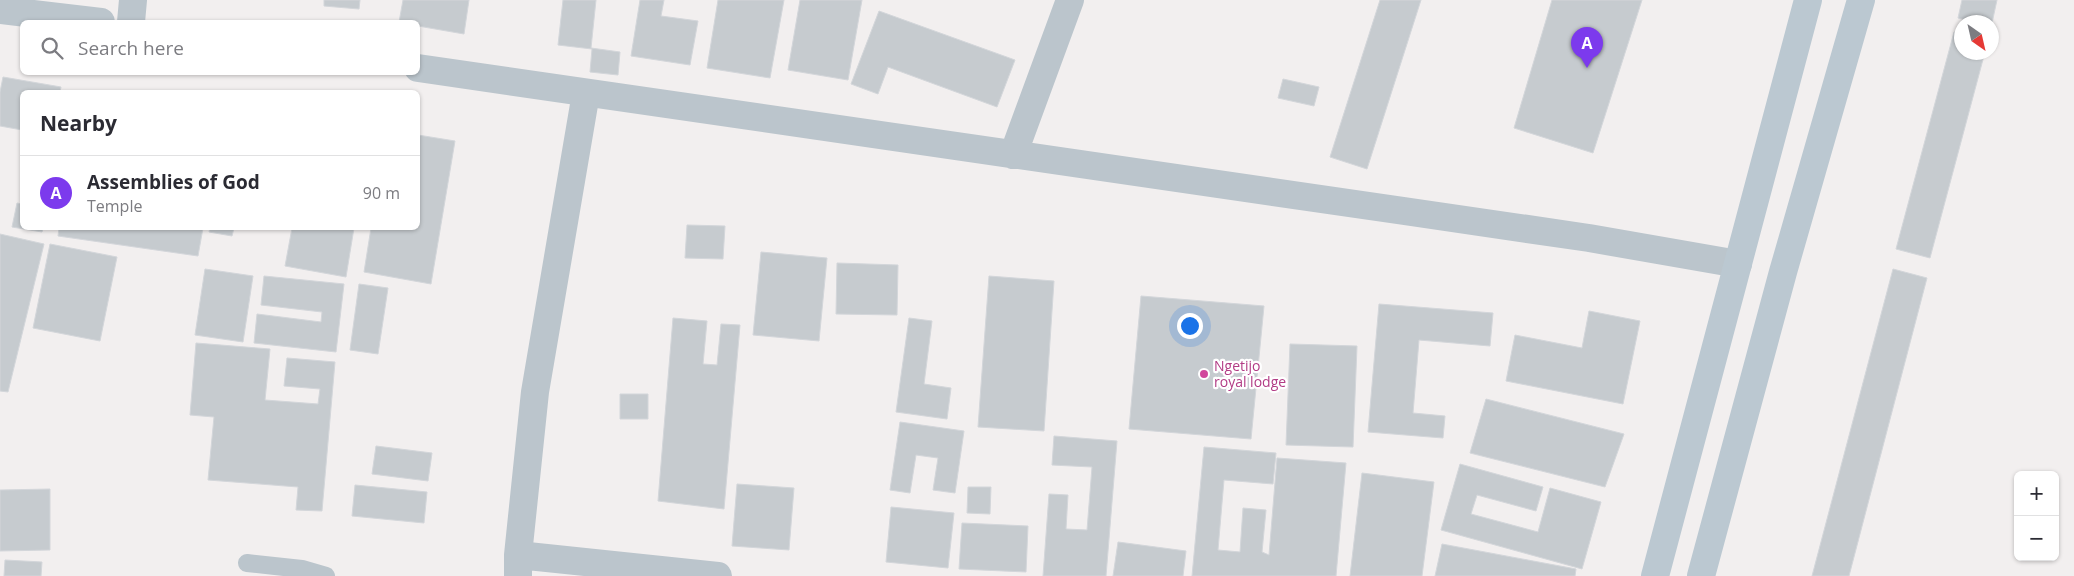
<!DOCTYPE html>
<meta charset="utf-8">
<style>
:root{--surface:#fff;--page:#f7f7f7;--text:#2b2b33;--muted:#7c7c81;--line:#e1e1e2;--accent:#7c3aed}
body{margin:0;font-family:"Open Sans",sans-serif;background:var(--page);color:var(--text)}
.controls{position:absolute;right:15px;bottom:15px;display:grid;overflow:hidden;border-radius:8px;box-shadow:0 1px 4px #0004}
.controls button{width:45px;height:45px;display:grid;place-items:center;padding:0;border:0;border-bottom:1px solid var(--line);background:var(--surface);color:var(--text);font:25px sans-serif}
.compass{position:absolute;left:1954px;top:15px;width:45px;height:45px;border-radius:50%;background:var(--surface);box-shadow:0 1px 4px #0004;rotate:146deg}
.you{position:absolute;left:1189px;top:325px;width:18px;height:18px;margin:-12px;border:4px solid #fff;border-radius:50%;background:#1a73e8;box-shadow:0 0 0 8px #1a73e833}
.badge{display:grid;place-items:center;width:32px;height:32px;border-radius:50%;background:var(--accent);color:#fff;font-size:16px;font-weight:700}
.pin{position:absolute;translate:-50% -41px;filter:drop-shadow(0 1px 2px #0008)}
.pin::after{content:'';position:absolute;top:26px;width:18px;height:15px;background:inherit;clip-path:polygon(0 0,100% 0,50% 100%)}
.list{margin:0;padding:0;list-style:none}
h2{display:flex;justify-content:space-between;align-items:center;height:65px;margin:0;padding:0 20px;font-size:21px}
h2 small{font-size:16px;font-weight:400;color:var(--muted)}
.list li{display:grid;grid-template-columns:32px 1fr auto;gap:15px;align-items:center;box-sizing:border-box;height:75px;padding:0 20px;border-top:1px solid var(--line)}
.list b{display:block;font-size:19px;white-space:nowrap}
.list p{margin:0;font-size:16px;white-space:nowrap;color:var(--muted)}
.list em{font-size:16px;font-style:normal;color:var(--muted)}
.icon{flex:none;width:28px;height:28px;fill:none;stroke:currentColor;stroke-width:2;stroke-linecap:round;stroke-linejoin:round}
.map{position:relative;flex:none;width:2074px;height:576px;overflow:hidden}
.search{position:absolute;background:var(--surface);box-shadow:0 1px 4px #0004;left:20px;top:20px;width:400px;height:55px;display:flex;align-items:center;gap:12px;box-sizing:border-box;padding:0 18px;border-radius:8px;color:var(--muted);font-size:19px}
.panel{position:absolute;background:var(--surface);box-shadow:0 1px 4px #0004;left:20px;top:90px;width:400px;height:140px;border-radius:8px}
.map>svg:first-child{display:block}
.building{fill:#c6cbcf;stroke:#d3d6da}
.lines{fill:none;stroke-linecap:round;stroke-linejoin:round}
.lane{stroke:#bbc5cc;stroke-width:18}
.street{stroke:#bbc5cc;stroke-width:28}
.secondary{stroke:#bbc8d1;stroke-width:28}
.hotel-dot{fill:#d1479c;stroke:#fff;stroke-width:2}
.labels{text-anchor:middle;stroke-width:4.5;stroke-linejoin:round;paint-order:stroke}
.hotel-label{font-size:14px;fill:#b23c85;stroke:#fff;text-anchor:start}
</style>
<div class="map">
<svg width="2074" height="576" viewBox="0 0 2074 576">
<rect width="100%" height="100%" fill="#f2efef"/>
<path class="building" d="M324,0H360L359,9L324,6Z
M403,0H469L464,34L418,26V22H399Z
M563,0H596L591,48L620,52L618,75L590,72L592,49L558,45Z
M640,0H664L661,16L698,21L690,65L631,56Z
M718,0H784L770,78L707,68Z
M800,0H862L848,80L788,70Z
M1380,0H1421L1367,169L1330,157Z
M1552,0H1642L1593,153L1514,128Z
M1962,0H1997L1992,23L1975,22L1958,18Z
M879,11L1015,60L997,107L888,67L878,94L851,84Z
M1954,32L1962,34V52H1985L1930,258L1896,249Z
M3,77L61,87L60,92H22V130L0,126V92Z
M1283,79L1319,87L1314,106L1278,98Z
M418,135L455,141L431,284L364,272L371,228H418Z
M17,203L22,204V228H43L42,232L12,227Z
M687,225L725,226L723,259L685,258Z
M59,228H203L198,256L58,236Z
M210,228H234L232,236L209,232Z
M292,228H354L346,277L285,266Z
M0,234L44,244L8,392L0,391Z
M50,244L117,257L100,341L33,328Z
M761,252L827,258L819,341L753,335Z
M837,263L898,265L897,315L836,314Z
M205,269L253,276L243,342L195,335Z
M1893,269L1927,278L1849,576H1812Z
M264,276L344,284L336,352L254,343L257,314L321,322L322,312L261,305Z
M989,276L1054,281L1044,431L978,427Z
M359,284L388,288L378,354L350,350Z
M1141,296L1264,306L1251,439L1129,429Z
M1379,304L1493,313L1490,346L1419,340L1413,413L1445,416L1443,438L1368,432Z
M1589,311L1640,321L1623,404L1506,381L1515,335L1582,348Z
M673,318L707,321L703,364L717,365L721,324L740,325L724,509L658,501Z
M909,318L932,321L924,384L951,388L947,419L896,412Z
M196,343L270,349L265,400L318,404L320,389L284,386L287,358L335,362L322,511L296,510L298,487L208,480L214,417L190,415Z
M1290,344L1357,346L1353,447L1286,445Z
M620,394H648V419H620Z
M1486,399L1624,434L1605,487L1470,453Z
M900,422L964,431L955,493L933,490L938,458L916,455L910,493L890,490Z
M1054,436L1117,441L1106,576H1043L1049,494L1068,495L1066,529L1087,530L1092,467L1052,465Z
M376,446L432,453L428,481L372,474Z
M1204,447L1276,453L1273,484L1224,480L1218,550L1240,552L1243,508L1266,510L1262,552L1269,555L1277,458L1346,463L1336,576H1192Z
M1460,464L1543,487L1536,511L1477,495L1471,514L1538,532L1550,488L1601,502L1582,569L1441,530Z
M1362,473L1434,482L1422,576H1350Z
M737,484L794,488L789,550L732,546Z
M355,485L427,492L424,523L352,516Z
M968,487H991L990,514L967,513Z
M50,489V550L0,551V490Z
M891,507L954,513L948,568L886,562Z
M962,523L1028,526L1026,572L959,569Z
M1118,542L1186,551L1183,576H1113Z
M1442,544L1576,569L1575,576H1435Z
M5,560L42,562L41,576H4Z"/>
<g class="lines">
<path class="lane" d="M247,563L302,569L326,576"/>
<path class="street" d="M0,10L101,22
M131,22L133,0
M418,68L1404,211L1589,238L1738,264
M1013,155L1070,0
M518,555L718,576
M518,576V555L535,392L586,93"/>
<path class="secondary" d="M1655,576L1808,0
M1701,576L1783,272L1861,0"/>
</g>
<circle class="hotel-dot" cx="1204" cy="374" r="5"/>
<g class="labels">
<g class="hotel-label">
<text x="1214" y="371">Ngetijo<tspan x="1214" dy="16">royal lodge</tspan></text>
</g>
</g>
</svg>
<div class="controls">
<button>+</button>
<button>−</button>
</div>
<svg class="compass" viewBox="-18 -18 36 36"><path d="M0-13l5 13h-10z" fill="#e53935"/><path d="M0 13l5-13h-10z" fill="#7c7c81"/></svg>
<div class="you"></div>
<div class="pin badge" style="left:1587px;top:68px">A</div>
<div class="search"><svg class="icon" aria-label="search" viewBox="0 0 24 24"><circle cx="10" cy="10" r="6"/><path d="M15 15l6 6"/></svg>Search here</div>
<section class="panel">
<h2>Nearby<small></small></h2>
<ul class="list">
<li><span class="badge">A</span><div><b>Assemblies of God</b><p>Temple</p></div><em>90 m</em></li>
</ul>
</section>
</div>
